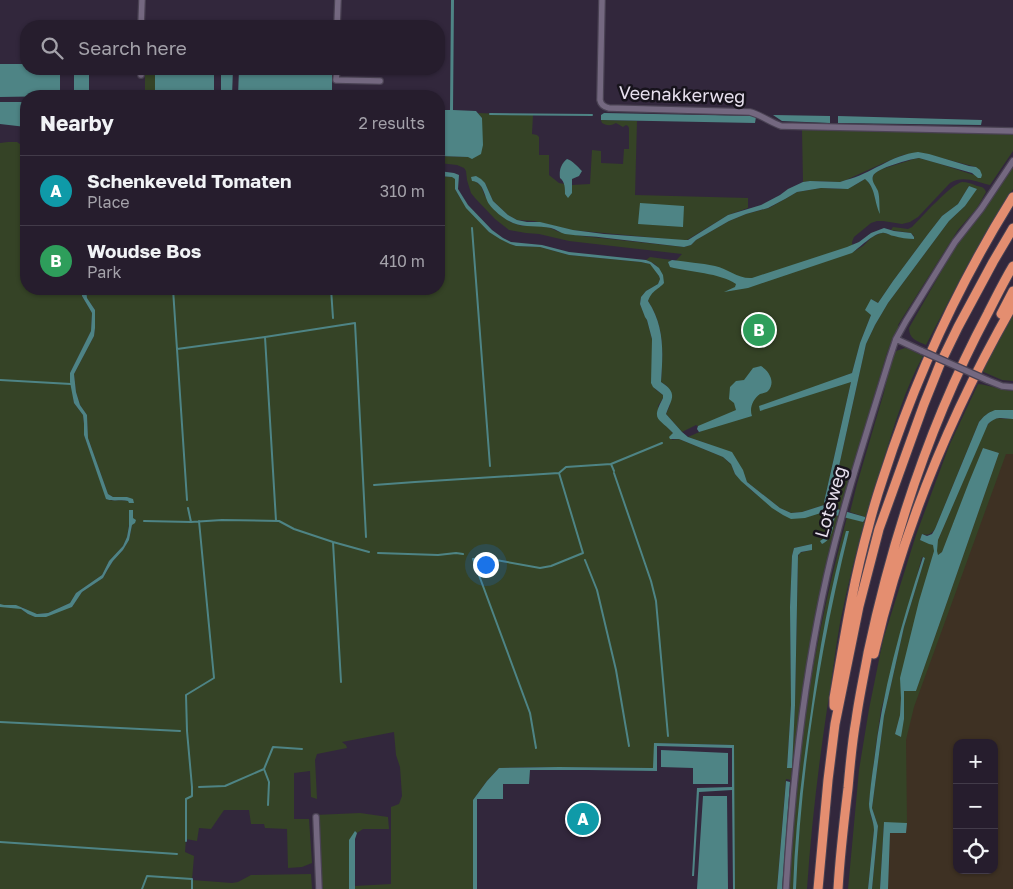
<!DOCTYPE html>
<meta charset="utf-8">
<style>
:root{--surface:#261d2d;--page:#322a39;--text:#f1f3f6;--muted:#a4a2aa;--line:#423b49;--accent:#8c9099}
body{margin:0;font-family:"Golos Text",sans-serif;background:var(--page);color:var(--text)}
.controls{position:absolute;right:15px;bottom:15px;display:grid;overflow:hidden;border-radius:10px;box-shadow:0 1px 4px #0004}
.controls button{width:45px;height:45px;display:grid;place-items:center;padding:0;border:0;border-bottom:1px solid var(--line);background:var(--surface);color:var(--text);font:25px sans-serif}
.you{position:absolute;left:485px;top:564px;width:18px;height:18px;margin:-12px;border:4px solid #fff;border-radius:50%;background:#1a73e8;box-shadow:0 0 0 8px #1a73e833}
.badge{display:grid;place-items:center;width:32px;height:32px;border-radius:50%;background:var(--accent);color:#fff;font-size:16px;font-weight:700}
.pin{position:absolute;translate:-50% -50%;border:2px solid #fff;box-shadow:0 1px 5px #0006}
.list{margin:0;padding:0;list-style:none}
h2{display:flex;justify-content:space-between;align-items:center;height:65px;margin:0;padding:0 20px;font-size:21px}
h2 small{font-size:16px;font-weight:400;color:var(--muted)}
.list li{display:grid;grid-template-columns:32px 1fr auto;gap:15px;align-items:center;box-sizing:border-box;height:70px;padding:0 20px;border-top:1px solid var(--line)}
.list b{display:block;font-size:19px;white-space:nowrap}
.list p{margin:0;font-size:16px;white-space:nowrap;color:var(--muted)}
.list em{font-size:16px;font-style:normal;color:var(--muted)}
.icon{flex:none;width:28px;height:28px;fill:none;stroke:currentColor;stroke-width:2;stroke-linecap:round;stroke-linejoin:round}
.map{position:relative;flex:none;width:1013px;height:889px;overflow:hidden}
.search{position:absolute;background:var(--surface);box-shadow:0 1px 4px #0004;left:20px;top:20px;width:425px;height:55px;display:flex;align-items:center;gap:12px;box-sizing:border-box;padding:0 18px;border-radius:20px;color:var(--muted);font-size:19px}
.panel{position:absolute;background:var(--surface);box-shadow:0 1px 4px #0004;left:20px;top:90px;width:425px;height:205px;border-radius:20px}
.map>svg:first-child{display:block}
.industrial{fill:#3e3123;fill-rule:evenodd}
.green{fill:#354326;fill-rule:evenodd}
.water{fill:#4e8485}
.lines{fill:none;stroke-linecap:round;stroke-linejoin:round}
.stream{stroke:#4e8485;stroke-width:2}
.minor-casing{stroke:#4a4253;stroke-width:8}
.highway-casing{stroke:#4a4253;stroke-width:11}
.minor{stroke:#746880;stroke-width:5.5}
.highway{stroke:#e48e70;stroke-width:9}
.minor-bridge-casing{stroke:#4a4253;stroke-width:8;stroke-linecap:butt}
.minor-bridge{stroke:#746880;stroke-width:5.5}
.labels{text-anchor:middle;stroke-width:5;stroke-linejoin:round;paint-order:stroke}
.street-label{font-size:18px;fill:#e7e0ee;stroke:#17131c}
</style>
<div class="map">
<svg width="1013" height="889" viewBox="0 0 1013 889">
<rect width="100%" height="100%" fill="#32273c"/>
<path class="industrial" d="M1013,416V889H883L893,700L926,566L981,432ZM957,743H994V870H957Z"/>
<path class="green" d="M145,69H155V96H145Z
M478,113L533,115L532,134L537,135L539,137V155H549V175L559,183L565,184V194L572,189V185L590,184L592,150L601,151V163L623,164L624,149H629V128L628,126L626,125L623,127L616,123C610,126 608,126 602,123L601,120L637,121L635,195L748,198V208L728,215L687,240H678L572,230L534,221L517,220L508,215L493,201L485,183L475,181L481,186L485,196L510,222L522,226L538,225L550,228L559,232L582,236L684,247L691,245L696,240L729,221L746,214L769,208L785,199L797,192L821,188L841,189L855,185L865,179L867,180L873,189L872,178L875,173L882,169L914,159L919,158L934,162L974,175L976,167L922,153L903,155L888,161L846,180L840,182L810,181L803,182L802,130L1013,134V151L990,185C976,182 963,175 950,183L918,217L910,222L902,224L883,221H877L871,223L854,237L852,242L853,252L863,246L872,237L881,233H885L894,236L914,239V236L911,233L891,230L893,227L908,229L912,227C921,218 951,184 962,182C967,182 973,184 977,186C982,187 984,187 986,192L977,208L958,230L898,325L899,327L893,337L887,353L840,509L830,507L866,344L875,325L888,303L949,221L965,206L976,189L969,186L958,204L942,216L928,234L893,281L878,303L871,299V315L860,343L852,373L836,379L851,382L824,502V505L802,512L791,513L780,508L747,482L745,477L708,444L688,437L704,430L696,425L682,432L666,414L670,405L667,386L661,382C663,353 665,327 648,301L651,293L661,286C660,271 661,265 646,260L650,257L672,260L669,261L670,267L682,254L569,241L539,234L526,233L509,230L495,219L475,198L471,193L467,180L466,171L464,168L457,165L439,163V156L468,157L482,118Z
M8,142H17L26,148V289H82V296L92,313L91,331L70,373L74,403L83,415L84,424V435L107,499C114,502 121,499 128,501L127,497H113L108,494L88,438L87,415L80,405L76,392L74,374L94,336L95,328V310L87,298L86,289H439V176L454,177L456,180L455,189L460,198L489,232L510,244L516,246L540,247L569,255L641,262L651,264L659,276L660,279L658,284L646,291L641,297L640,304L647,320L652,339L653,351L652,362L655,389L663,395V398L658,406L669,429L674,434L671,436L672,440L679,439L723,457L731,464L735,474L752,491L783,515L827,511L838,516L819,601L805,682L794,767L792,768L791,780L786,779L777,889H735L733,745L654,743V768L538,767L499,768L487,781L473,800V889H355V886L391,884V807L399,804L402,796L400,767L396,755L394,732L342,742L346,745L347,748L317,754L315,760L317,799L311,797L310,771L294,773V819H309L312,863L302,867L288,868L287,829L265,828L264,824H251L249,810H224L211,829L199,828L197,841L186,839L185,852L194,856L192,880L232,883L238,882L251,875L311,874L312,889H0V143ZM130,519L132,525L129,540L123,550L113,561L103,578L82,592L72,607L35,617L28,614L21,609L22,607L28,611L37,614L48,613L70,603L76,593L102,575L109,561L123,546L127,537ZM812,544L811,550L799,553L798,558L795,705L792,768H787L791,705L790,607L792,556L794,548Z
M1013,167V189L968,264L926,345C917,341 909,339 909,328L958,242L979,216Z
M1013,308V381L1002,380L979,370Z
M905,348L909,349L923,356C905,389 894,426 883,462C866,514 851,568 840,623C835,651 832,680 827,709C818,769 811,829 807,889H789C791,841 795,793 801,745C811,668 827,592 847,517L863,522L865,517L850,512L857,484L884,392L892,356L896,351Z
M978,384C990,385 1001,390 1013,391V410C997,411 990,408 979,422L935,529C931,534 928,536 922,534L920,540L934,545V551L901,698L900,715L895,733L900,737L904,719V691H916L999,453L983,448L969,483L942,552L938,555L937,554V543L985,429C994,414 998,419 1013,419V454H1006L914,707L906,740L907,823H884L880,889H872L878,826L872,808L884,716L904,627L925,558L922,557L881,710L876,745L869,803L871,817L874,825V830L868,889H848L859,770L869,709L883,640L916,535L949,446Z
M360,813L388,817L389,829H363L357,833L355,831L349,869V889H320L315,815Z"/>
<path class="water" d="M451,0H454L453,110L476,111L482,118L483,145L481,154L472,159L468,157L439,156V110H450Z
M0,64H26V69H60V96L0,97Z
M155,69H214V96H155Z
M221,69H233L232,96H221Z
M239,69H332V96H238Z
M74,75H89V96H74Z
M0,102H26V127L0,124Z
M604,113L754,116L756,117L755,123L601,120V115Z
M773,115L830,116V123L782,121Z
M838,116L982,120L981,125L838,123Z
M918,152L929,154L969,166L976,167L980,170L982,175L981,178H978L972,173L919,158C911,159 876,168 873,176C871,181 876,186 878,191C880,198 879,206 880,214C874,202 876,188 865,179L848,189L821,188L797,192L785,199L768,208L746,214L729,221L696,240L691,245L684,247C658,244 633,241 607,238C593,236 579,236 565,234C560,233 556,229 551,228C538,225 525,228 513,223C504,219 495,212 489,204C484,196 484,182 472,181L471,177L476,176L481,179L485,183L493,201L508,215L517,220L527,222H540L573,230L604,234L685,240H688L728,215L761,205L780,195L788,189L803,182L810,181L840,182L846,180C871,174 891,155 918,152Z
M567,159C572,160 578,167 582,171L579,176L572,179V193L568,198L565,194C565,188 565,182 560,178C559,170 561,164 567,159Z
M439,171L454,173L459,175L458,189L468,205L492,230L503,238L511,242L542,245L569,252L646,260L651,262L659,268L663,275L664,283C657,291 653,289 648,301C665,327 663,353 661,382C678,393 672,398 666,414L682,432L688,437L732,452L743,470L747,482L780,508L791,513L802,512L824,505V502L851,382L760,411L759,406L852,373L860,343L871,315L865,310L871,299L878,303L893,281L928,234L942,216L958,204L969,186L977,189L965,206L949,221L888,303L875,325L866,344L830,507L865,517V519L863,522L835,515C833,526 833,539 822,544L820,541C830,535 831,521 827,511L805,518L791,519L783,515L772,508L741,481L735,474L731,464L723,457L679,439H670L669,437L673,433C658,417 651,421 663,398V395L653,387L651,383L652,339L647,320L645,317L640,304L641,297L646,291L658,284L660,279L659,276L650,264L641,262L569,255L540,247L516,246L510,244L500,239L489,232L466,208L455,189V179L452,177L439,176Z
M640,203L684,206L683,227L638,224Z
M884,228L894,231L911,233L914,237V239C908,239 900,238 894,236C890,236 886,232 882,233C874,233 859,248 852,253L748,288L724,292L735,287L736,284C720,273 690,272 670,267L668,262L672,260C686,262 701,263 715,266C728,269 738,279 752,278L847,247L859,242L871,233Z
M82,289H86L87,298L95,310V328L94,336L74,374L76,392L80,405L87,415L88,438L108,494L113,497H127L133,499L134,503H129L128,501C121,499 114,502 106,499L84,435V424L83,415L74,403L70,382V373L91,331L92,313L82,296Z
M761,366C769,371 776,382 768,391C766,393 763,393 760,394C753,399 749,408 752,416L699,432L697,429L698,426L736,410L734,403L729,399L730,387L736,381L744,380L753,368Z
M995,410H1013V419C1002,419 998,415 988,424L938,540L937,551L938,555L942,552L969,482L983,448L999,453L916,691H904V719L901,737L895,734L900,715L901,698L900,678L919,601L934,551L933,545L929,544L920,540L922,534L927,536L932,534L935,529L979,422C984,416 987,413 995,410Z
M129,510H133V518L136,520L135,523L132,525L129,540L123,550L113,561L108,569L103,578L82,592L72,607L46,617H35L28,614L21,609L0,607V604L4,605H16L37,614L48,613L70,603L76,593L102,575L109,561L123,546L127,537L129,526Z
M846,531H849C820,649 801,768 796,889H793C795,829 802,770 811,711C819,650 830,590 846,531Z
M812,544V550L801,552L798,555L795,705L792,768H787L791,705L790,607L792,556L794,548Z
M923,557L925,558L904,627L884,716L872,808L878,826L872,889H868L874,830C874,821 869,813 869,804C870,790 872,775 874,762C882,692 901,624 923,557Z
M654,743L734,745L735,889H733L732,790L699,792L694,876H692L697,788L732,787V748L657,746V771L588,770H530L529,784H503V799H477V889H473V800L487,781L499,768L559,767L653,768Z
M661,750L728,753V784H693V768L661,767Z
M786,781L790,782L782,889H777Z
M703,796H727L728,889H697Z
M884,822L907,823L906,833H890L888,889H880Z
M355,831L357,833L355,839V889H349V840Z"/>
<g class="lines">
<path class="stream" d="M490,114L592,115
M472,228L490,466
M173,289L187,500
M331,289L333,318
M265,337L276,521
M177,349L265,337L355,323L366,537
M0,380L71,384
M611,464L614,471
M614,473L651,581L656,601L668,736
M374,485L415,482L559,473L566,467L611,464L662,443
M188,508L191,522
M144,521L191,522L222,520L279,521L294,529L333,542L369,552
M333,542L341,682
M378,553L438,555L456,553L463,554
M585,560L597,590L616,670L629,746
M0,722L180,731
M536,748L530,713L473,559L485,558L540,568L551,566L583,553L559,473
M264,769L269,782L268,805
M199,787L225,786L264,769L273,747L302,749
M186,841V799L192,796V787L187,731L186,695L214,678L199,521
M0,842L177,854
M142,889L147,876L192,879V889"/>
<defs>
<path id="minor" d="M602,0L600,100C601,105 604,107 609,108L750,112C761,115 770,122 781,126L1013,131
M141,26L142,0
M337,26L338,0
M337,69L336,80L380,81
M141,75V69
M896,339L922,351
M987,380L1002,386L1013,387
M316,817L319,889
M786,889C792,784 804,677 827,575C844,501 868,429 890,357L896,339L906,321L955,242L981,209L1013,161"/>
<path id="highway" d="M1001,314L1013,291
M874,654C902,532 951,413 1013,305
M834,706V698C844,640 853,582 869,525C873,509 878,493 883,478C915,379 958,285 1013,197
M818,889L828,780L835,724L859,606L879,529L924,404L940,364L958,327L993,262L1013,228
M838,889C840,855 844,821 848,788C850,765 852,742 856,720C859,698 864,675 868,653C893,535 931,420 988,313C996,297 1004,281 1013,266"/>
</defs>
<use href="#minor" class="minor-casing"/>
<use href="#highway" class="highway-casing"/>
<use href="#minor" class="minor"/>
<use href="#highway" class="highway"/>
<defs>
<path id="minor-bridge" d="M922,351L987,380"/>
</defs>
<use href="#minor-bridge" class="minor-bridge-casing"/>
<use href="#minor-bridge" class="minor-bridge"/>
</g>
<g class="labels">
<g class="street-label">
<text transform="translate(682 95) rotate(2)" y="6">Veenakkerweg</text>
<text transform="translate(831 502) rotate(-74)" y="6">Lotsweg</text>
</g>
</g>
</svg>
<div class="controls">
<button>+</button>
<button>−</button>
<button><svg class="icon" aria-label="locate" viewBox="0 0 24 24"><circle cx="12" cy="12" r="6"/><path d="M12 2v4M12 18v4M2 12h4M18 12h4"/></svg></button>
</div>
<div class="you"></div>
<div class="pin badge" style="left:583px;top:819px;background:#0f9aa8">A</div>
<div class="pin badge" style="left:759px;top:330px;background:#2e9e5b">B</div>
<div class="search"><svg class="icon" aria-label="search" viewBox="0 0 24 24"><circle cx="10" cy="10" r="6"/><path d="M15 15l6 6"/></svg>Search here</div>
<section class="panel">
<h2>Nearby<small>2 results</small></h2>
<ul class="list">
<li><span class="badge" style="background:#0f9aa8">A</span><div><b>Schenkeveld Tomaten</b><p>Place</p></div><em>310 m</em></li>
<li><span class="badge" style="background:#2e9e5b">B</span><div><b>Woudse Bos</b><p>Park</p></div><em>410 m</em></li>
</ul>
</section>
</div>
